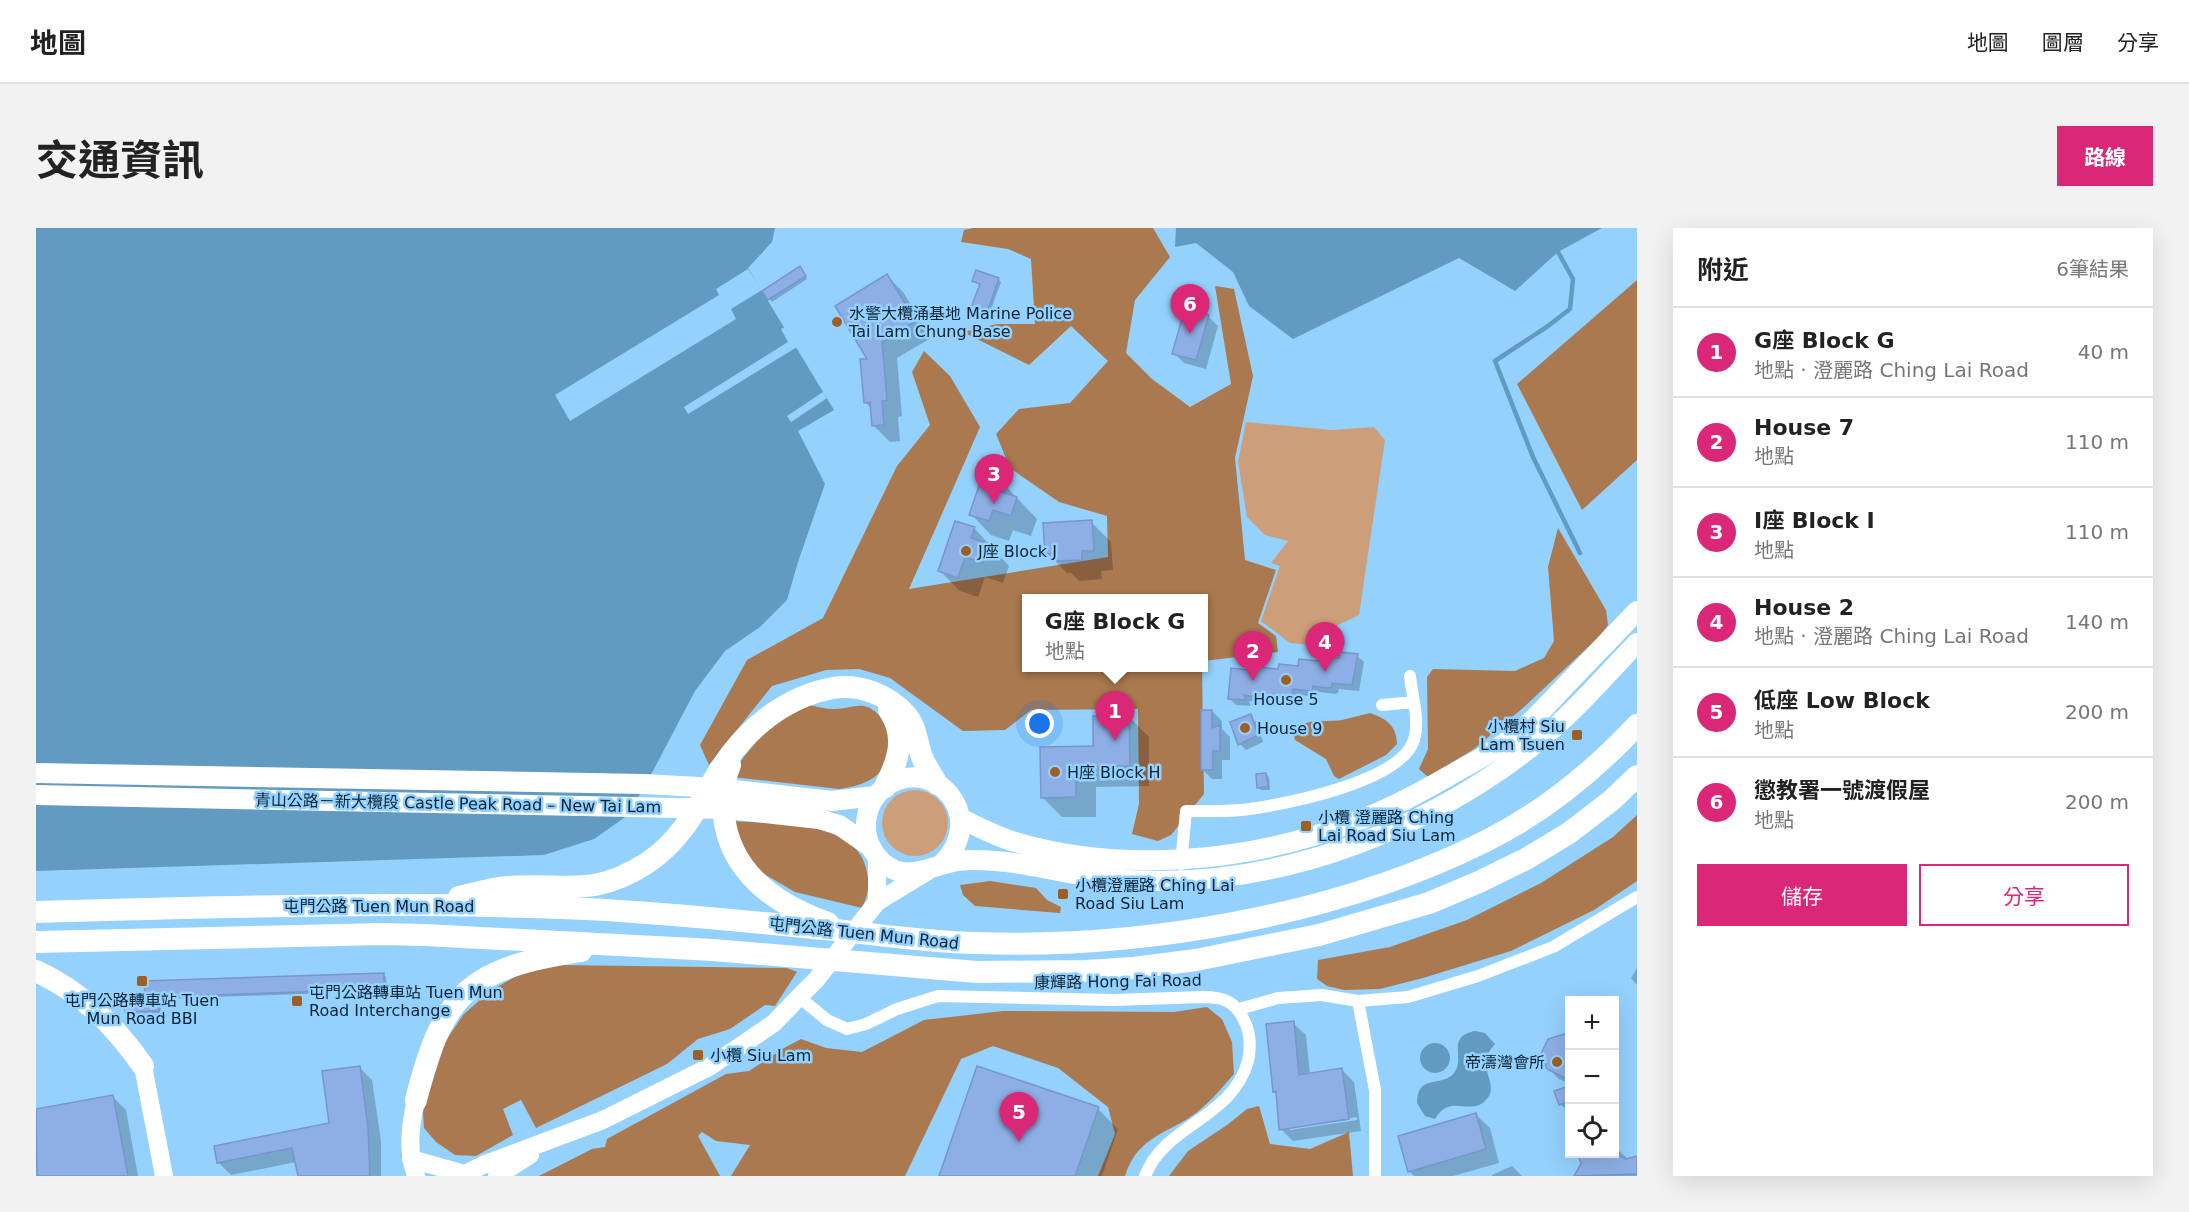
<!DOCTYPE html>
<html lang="zh-TW">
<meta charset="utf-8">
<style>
:root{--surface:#fff;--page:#f2f2f2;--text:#222;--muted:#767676;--line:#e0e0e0;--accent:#db2777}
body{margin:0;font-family:"DejaVu Sans","Noto Sans TC",sans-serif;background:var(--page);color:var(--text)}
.controls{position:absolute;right:18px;bottom:18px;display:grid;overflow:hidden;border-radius:0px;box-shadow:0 6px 24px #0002}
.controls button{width:54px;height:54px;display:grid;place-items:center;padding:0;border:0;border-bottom:2px solid var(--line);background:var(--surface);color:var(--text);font:30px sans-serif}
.you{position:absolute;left:1004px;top:496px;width:21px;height:21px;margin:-15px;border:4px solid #fff;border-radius:50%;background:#1a73e8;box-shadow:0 0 0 9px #1a73e833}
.badge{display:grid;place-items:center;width:39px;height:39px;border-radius:50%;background:var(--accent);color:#fff;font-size:20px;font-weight:700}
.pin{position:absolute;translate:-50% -50px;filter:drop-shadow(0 2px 3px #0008)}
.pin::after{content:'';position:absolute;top:32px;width:21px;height:18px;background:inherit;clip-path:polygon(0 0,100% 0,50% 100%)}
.popup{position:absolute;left:986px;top:366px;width:186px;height:78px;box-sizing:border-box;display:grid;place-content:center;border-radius:0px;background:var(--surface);filter:drop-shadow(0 2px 4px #0005);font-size:20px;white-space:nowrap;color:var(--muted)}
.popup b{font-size:22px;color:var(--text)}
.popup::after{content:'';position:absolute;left:50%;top:100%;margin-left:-12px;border:12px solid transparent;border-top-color:var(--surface)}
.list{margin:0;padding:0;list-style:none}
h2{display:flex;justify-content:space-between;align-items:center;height:78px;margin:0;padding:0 24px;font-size:26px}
h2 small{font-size:20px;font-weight:400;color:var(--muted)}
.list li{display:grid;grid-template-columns:39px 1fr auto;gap:18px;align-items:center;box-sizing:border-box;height:90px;padding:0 24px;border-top:2px solid var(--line)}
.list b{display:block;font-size:22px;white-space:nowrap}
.list p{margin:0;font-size:20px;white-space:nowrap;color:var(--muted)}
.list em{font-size:20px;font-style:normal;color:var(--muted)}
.actions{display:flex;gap:12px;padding:18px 24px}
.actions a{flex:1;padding:14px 0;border:2px solid var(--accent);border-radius:0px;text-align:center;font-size:21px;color:var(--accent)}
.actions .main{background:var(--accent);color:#fff}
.icon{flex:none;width:33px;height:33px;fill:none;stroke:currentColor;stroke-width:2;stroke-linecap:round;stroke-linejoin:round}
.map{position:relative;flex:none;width:1601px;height:948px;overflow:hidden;border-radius:0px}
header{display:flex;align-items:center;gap:36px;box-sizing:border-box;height:84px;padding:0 30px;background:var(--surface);border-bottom:2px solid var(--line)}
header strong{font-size:28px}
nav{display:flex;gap:33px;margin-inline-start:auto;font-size:21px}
.intro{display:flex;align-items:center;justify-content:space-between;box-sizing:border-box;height:144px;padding:0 36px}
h1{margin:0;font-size:42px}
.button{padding:15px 27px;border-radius:0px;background:var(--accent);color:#fff;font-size:21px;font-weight:700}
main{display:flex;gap:36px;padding:0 36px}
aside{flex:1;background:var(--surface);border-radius:0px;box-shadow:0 6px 24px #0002}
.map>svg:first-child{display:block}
.green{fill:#cc9f7a}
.forest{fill:#aa794f}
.water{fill:#629bc2}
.pier{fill:#94d1fd}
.shadow{fill:#0003;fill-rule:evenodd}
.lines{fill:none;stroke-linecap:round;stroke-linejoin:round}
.stream{stroke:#629bc2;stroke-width:4.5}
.building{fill:#8eafe6;stroke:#7696cc;stroke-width:1.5}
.street{stroke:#fff;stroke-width:12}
.secondary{stroke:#fff;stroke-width:18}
.primary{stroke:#fff;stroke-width:20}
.highway{stroke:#fff;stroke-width:22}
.poi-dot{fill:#9d5f24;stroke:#94d1fd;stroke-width:2}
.labels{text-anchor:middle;stroke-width:5;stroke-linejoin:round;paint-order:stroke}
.poi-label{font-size:16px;fill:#0b2435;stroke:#94d1fd;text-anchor:start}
.street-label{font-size:16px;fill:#0b2435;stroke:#94d1fd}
</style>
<header>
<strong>地圖</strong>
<nav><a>地圖</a><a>圖層</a><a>分享</a></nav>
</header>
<div class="intro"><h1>交通資訊</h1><a class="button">路線</a></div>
<main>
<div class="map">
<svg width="1601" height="948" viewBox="0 0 1601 948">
<rect width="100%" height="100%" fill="#94d1fd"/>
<path class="green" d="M1210,194L1296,202L1338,199L1349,212L1323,387L1300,398L1276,417L1254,415L1225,393L1244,338L1235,335L1252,313L1229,307L1211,289L1202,234Z
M846 595a33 33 0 1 1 66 0a33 33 0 1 1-66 0Z"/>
<path class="forest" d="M937,0H1117L1134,29L1099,72L1090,125L1116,151L1154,179L1195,156L1179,58L1198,61L1217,148L1199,230L1209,332L1240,342L1222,395L1240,408L1242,424L1168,433V370H990V440H1166L1168,566L1135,607L1122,613L1096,606L1103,576L1102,481L995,482L969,502L927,503L854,450L823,441L790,442L736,458L673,537L664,517L711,432L787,390L861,238L894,197L876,144L888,123L914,148L944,199L873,361L1072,329L1071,288L1023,274L974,240L960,206L983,181L1034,175L1072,133L1035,98L993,137L927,104L961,96H999L995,31L972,21L925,14L928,2Z
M1601,52V232L1546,282L1481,156Z
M1522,300L1570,382L1572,397L1564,408L1488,479L1438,521L1392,549L1383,541L1392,521L1391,449L1397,441L1479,443L1508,430L1518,413L1512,339Z
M774,477C782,479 790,481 797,481C810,482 822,474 834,480C856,492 860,528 842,546C831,556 817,559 803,561L696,549L707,530L734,497Z
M1334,485C1351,491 1360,497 1361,516L1350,527L1303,551L1298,548L1290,531L1259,512L1257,504C1270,488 1288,495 1306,492C1315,490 1325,487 1334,485Z
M1601,587V653L1558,682L1475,723L1387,750L1344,761L1308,762L1291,758L1281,751L1282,732L1354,719L1431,692L1505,655L1577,609Z
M696,593C735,596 819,591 830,640C834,656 833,665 826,680L759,664L718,640Z
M954,653L1000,660L1011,672L1025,679L1024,685L939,678L927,667L924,657Z
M522,737L751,740L761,744L739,778L729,777L694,801L662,811L631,836L500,900L485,872L467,881L477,907L440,928L419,927L400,914L388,900L387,884L409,814L427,787L454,763L484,746Z
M1171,779L1186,791L1196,814L1198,846C1188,857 1178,870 1166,880C1137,906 1103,904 1089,948H1062L1079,906L1072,879L1022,840L957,818L925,831L869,948H695L714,917L680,913L666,904L662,908L684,948H503L556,921L569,919L571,911L690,846L713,843L748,820L765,811L790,820L826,824L888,792L967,783L1138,784Z
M1223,878L1234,916L1274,921L1313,904L1317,948H1133L1152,923L1191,897L1211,881Z"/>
<path class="water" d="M0,0H739L736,14L712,40L798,182L762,203L789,256L762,334L751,372L724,399L689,423L659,463L608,560L588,590L558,611L508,627L0,643Z
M1140,0H1566L1522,24L1479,63L1423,30L1257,111L1213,78L1197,44L1160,15L1139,19Z
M1439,803L1449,805L1459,816C1436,840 1467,856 1449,873C1434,888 1414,865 1399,891L1389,888L1381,875C1381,845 1406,860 1418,845C1430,830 1409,809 1439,803Z
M1384 830a15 15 0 1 1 30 0a15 15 0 1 1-30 0Z"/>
<path class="pier" d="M712,41L726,62L695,81L700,91L534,193L519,167L683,67L680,61Z
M749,99L761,119L652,186L648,179L752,114L745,101Z
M787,164L791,170L755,194L751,188Z"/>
<path class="shadow" d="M766,43L771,51L736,74L734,71L729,63Z
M851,48L867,64L895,110L861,130L866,188L862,189L864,213L854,214L838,198L836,181L829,174L833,132Z
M962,51L965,54L952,90L939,85L936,82L945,57L938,53Z
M1172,88L1182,98L1170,141L1148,135L1138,125Z
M966,254L1001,291L995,308L977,302L973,313L955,307L935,286Z
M1055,294L1075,314L1077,342L1065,343L1066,351L1043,353L1035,345H1031L1011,325Z
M938,300L973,338L967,355L949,349L942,369L924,363L904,343Z
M1321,428L1328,434L1323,463L1303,461L1302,465L1299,466L1283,464L1282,469L1263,467L1262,474L1244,472L1243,475H1234L1213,473L1215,478L1200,477L1193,470L1244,442Z
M1176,483L1186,493V501L1194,509V532H1186V551H1176L1166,541Z
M1214,488L1221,495L1227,514L1210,522L1204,516Z
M1093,489L1113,509V558L1060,559V589H1026L1006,569Z
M1230,546L1233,549L1234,562H1225L1223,560Z
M1601,740V757L1595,750Z
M347,746L350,749L351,763L124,771L125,785L93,786L90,783L110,774V755Z
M1257,795L1270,807L1274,847L1306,842L1318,854L1325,903L1257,913L1245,901L1241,866L1238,863ZM1321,889V892L1254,902V899Z
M1528,807L1534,810V856L1523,851L1512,840Z
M323,839L336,852L345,913V948H263L260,934L195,947L182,934L295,896Z
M1534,860V885L1524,876L1520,864Z
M77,869L90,882L102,948H4L0,929V883Z
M1062,881L1082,901L1066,948H904Z
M1440,887L1454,900L1463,935L1417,948H1378L1373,943Z
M1578,918L1593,932L1601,930V948H1540L1546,936L1544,927L1578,926Z
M1476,938L1486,948H1456V947Z"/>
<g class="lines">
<path class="stream" d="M1522,24L1537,51L1534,81L1512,98L1459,133L1497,229L1544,325"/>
</g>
<path class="building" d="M764,38L770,48L732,72L726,63Z
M940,42L963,50L950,88L934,82L944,56L936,53Z
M851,46L880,93L846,114L851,172L846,173L848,197L836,198L834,174L828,175L824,131H831L799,78Z
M1149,80L1173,87L1160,132L1136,126Z
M947,246L967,252L963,263L981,269L975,288L957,282L953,293L933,287Z
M1056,292L1058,323H1046V332L1021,333V325L1009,326L1007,295Z
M919,293L939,299L935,310L953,316L947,335L929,329L922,350L902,343Z
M1303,424L1322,426L1316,457L1296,455V459L1292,460L1277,458L1276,463L1257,461L1256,468L1237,466V469L1227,470L1208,467L1210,472L1192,471L1195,440L1211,442L1212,438L1242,441L1243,436L1262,438L1263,431L1282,433V427L1303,430Z
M1165,482H1176V500L1184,497V523H1177V542H1165Z
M1215,486L1222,507L1202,517L1194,494Z
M1093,487L1094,538L1040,539V569L1005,570L1004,519L1057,518V488Z
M1230,545L1232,559L1221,560L1220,546Z
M348,745V761L122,769L123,783L89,784V773L109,772L108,753Z
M1258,793L1263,847L1306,840L1313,891L1243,902L1240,863L1237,864L1230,796Z
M1528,806L1533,808V852L1511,841L1505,826L1512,811Z
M324,838L332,900L334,948H262L256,920L181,935L178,918L293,895L286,843Z
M941,838L1063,879L1039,948H903Z
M1533,858V873L1523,877L1518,863Z
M77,867L92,948H1L0,881Z
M1440,885L1450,921L1372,944L1362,908Z
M1542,926H1579L1590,931L1601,928V946L1538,948L1545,936Z"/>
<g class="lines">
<path class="street" d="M1346,477L1378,474
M1145,636L1150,583C1171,583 1193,584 1214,581C1253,575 1364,554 1378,512C1384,493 1376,468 1374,448
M763,769L791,792L811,801L830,796L861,781L902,768L1077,772L1167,769C1187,769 1199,773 1208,792C1214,804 1215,819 1212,833C1196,891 1129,896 1109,948
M1322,773L1339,862V948
M1203,781L1242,770L1286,767L1322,773L1372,769L1442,748L1517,719L1601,669"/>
<path class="secondary" d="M841,628V674
M107,838L128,948
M375,931L428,946
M380,948C371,922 374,898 380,872
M425,948L447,937L567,892L673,839L700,821L738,795L763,769L780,752L841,674L892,643
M461,948L494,927"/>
<path class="primary" d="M0,545L608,556L681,560L796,573L839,568
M0,567L692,581L783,591L803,597L835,619
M924,590C943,599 962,610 983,615C1088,645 1211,634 1313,596C1347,584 1380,567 1411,549C1434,536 1460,523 1481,506C1498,492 1513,475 1529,458C1553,433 1577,408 1601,383
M905,637C956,587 895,525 849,559C828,575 824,605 839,626C865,660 891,638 922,633C935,631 948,632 960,633C987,635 1013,642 1039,646C1066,650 1093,653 1120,653C1254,654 1393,600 1498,517C1536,487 1568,449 1601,415"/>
<path class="highway" d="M694,537C687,553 686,571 688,588C694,645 741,677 792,695
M849,559C862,533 871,509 853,482
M423,669C438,666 455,660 471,659C529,655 557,670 611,635C645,613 663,577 683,543C709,502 748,469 797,460C823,456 852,466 870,487C880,498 881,515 886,529C890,539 896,547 901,556
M0,684C183,679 367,673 550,681C633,685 716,694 799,702C846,707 892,714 940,715C1106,721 1300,688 1450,613C1506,585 1558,543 1601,497
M0,714L345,706L389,707L677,722L941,744L1050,743L1097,740L1160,732L1283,707L1393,675L1443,654L1490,631L1533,605L1576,572L1601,548
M0,743C46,764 78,797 107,838
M380,872C407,763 435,740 545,723"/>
</g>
<g class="poi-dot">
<circle cx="801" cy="94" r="6"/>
<circle cx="930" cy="323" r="6"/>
<circle cx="1250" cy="452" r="6"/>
<circle cx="1209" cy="500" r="6"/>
<rect x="1535" y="501" width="12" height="12" rx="3"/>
<circle cx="1019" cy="544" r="6"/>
<rect x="1264" y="592" width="12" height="12" rx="3"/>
<rect x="1021" y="660" width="12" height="12" rx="3"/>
<rect x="100" y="747" width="12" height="12" rx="3"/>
<rect x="255" y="767" width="12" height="12" rx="3"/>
<rect x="656" y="821" width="12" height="12" rx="3"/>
<circle cx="1521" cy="834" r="6"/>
</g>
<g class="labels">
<g class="poi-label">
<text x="813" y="91">水警大欖涌基地 Marine Police<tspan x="813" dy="18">Tai Lam Chung Base</tspan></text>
<text x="942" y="329">J座 Block J</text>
<text x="1250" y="477" text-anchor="middle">House 5</text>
<text x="1529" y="504" text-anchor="end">小欖村 Siu<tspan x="1529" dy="18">Lam Tsuen</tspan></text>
<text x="1221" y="506">House 9</text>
<text x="1031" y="550">H座 Block H</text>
<text x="1282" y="595">小欖 澄麗路 Ching<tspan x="1282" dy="18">Lai Road Siu Lam</tspan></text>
<text x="1039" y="663">小欖澄麗路 Ching Lai<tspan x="1039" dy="18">Road Siu Lam</tspan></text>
<text x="273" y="770">屯門公路轉車站 Tuen Mun<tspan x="273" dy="18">Road Interchange</tspan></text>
<text x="106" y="778" text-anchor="middle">屯門公路轉車站 Tuen<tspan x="106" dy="18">Mun Road BBI</tspan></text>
<text x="674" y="833">小欖 Siu Lam</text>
<text x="1509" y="840" text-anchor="end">帝濤灣會所</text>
</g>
<g class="street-label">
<text transform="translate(422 575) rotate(1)" y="6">青山公路－新大欖段 Castle Peak Road – New Tai Lam</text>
<text x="343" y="684">屯門公路 Tuen Mun Road</text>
<text transform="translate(828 705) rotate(6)" y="6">屯門公路 Tuen Mun Road</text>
<text transform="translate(1082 753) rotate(-1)" y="6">康輝路 Hong Fai Road</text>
</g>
</g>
</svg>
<div class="controls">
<button>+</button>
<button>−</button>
<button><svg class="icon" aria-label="locate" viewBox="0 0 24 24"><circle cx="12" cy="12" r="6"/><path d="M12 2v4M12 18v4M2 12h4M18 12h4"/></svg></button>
</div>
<div class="you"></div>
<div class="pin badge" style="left:1079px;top:513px">1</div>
<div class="popup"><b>G座 Block G</b>地點</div>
<div class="pin badge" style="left:1217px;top:453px">2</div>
<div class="pin badge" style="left:958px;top:276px">3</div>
<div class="pin badge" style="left:1289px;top:444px">4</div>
<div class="pin badge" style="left:983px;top:914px">5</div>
<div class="pin badge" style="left:1154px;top:106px">6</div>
</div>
<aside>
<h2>附近<small>6筆結果</small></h2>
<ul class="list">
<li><span class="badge">1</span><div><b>G座 Block G</b><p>地點 · 澄麗路 Ching Lai Road</p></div><em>40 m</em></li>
<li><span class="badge">2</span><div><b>House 7</b><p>地點</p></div><em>110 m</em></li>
<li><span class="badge">3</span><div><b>I座 Block I</b><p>地點</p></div><em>110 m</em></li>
<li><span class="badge">4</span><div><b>House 2</b><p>地點 · 澄麗路 Ching Lai Road</p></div><em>140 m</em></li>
<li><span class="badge">5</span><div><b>低座 Low Block</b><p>地點</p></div><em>200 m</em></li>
<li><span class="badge">6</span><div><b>懲教署一號渡假屋</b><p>地點</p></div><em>200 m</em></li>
</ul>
<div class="actions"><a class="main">儲存</a><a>分享</a></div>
</aside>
</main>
